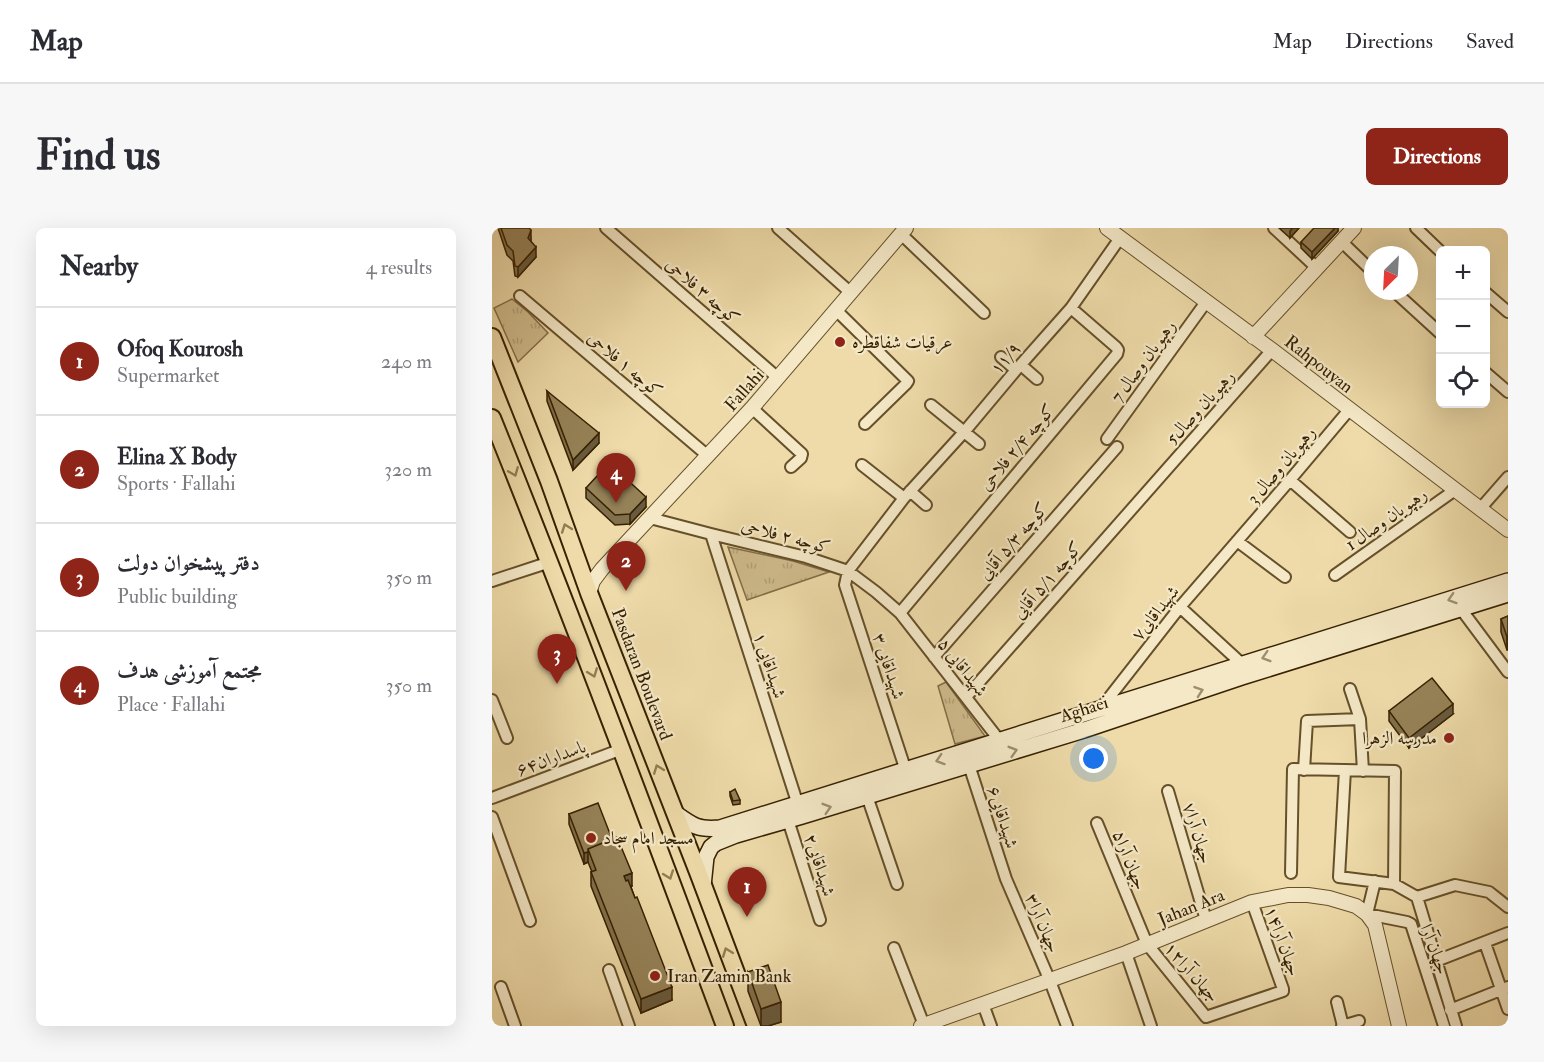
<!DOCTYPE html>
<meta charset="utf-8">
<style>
:root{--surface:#fff;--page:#f7f7f7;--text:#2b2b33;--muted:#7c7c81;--line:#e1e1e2;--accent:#8f2418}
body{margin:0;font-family:"IM FELL Double Pica",Amiri,serif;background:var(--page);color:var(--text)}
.controls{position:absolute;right:18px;top:18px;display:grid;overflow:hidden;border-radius:9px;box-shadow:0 6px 24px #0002}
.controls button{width:54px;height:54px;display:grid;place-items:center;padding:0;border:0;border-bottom:2px solid var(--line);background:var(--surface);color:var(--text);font:30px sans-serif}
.compass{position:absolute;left:872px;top:18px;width:54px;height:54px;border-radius:50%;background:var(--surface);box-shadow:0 6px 24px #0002;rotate:204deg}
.you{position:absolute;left:602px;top:531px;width:21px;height:21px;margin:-15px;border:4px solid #fff;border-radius:50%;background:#1a73e8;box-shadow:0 0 0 9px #1a73e833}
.badge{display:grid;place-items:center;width:39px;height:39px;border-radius:50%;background:var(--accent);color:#fff;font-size:20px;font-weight:700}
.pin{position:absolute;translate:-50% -50px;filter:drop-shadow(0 2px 3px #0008)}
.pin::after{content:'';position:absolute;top:32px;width:21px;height:18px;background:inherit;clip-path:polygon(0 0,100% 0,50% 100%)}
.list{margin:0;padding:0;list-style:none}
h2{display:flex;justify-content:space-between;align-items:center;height:78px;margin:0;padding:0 24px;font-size:26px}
h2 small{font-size:20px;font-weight:400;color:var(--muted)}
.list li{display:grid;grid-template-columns:39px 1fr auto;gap:18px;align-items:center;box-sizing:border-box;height:108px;padding:0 24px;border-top:2px solid var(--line)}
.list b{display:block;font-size:22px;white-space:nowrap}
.list p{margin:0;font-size:20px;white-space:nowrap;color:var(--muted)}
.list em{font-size:20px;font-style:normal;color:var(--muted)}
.icon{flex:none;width:33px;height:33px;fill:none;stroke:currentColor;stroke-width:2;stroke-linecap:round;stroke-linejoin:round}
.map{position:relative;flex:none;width:1016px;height:798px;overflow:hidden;border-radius:9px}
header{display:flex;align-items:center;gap:36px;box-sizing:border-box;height:84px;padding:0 30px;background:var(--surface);border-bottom:2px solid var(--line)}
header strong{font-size:28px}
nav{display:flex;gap:33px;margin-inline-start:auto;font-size:21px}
.intro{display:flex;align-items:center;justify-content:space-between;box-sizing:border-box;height:144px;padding:0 36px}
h1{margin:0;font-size:42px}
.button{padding:15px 27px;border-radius:9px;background:var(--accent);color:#fff;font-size:21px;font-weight:700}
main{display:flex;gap:36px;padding:0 36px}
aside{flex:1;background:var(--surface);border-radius:9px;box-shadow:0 6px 24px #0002}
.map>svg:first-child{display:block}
.park{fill:url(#park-tufts);stroke:#836e46;stroke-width:1.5}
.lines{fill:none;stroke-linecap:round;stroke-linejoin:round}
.minor-casing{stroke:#65502a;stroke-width:14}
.tertiary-casing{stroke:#65502a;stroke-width:16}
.secondary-casing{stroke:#372100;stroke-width:18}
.primary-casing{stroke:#372100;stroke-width:20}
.minor{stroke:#f4e8c7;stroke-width:10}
.tertiary{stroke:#f4e8c7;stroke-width:14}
.secondary{stroke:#f4e8c7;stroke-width:15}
.primary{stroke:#eedba9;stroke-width:16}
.wall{fill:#81704c;stroke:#372100;stroke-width:1.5}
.shaded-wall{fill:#695b3e;stroke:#372100;stroke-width:1.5}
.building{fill:#968258;stroke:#372100;stroke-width:1.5}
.oneway{stroke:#927e54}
.oneway2{stroke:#9f8e6d}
.poi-dot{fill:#8f2418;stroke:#f4e8c7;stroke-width:2}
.labels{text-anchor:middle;stroke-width:4.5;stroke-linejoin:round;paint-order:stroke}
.street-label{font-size:18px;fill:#372100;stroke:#f4e8c7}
.poi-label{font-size:18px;fill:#372100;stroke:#f4e8c7;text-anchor:start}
</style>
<header>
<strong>Map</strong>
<nav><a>Map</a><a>Directions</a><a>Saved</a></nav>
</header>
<div class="intro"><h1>Find us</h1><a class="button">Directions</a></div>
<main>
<aside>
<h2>Nearby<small>4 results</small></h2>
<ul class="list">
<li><span class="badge">1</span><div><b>Ofoq Kourosh</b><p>Supermarket</p></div><em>240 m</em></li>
<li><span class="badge">2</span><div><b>Elina X Body</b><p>Sports · Fallahi</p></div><em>320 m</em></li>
<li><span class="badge">3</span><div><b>دفتر پیشخوان دولت</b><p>Public building</p></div><em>350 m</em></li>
<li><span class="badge">4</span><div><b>مجتمع آموزشی هدف</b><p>Place · Fallahi</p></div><em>350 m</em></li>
</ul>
</aside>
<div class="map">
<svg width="1016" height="798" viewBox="0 0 1016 798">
<defs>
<pattern id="park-tufts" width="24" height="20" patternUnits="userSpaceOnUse" patternTransform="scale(1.5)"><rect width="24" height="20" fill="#cfbb8c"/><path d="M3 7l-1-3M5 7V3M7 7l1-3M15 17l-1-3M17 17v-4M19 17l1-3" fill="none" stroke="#b2a077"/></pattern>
</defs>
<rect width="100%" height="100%" fill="#eedba9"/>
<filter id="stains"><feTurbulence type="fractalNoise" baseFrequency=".00333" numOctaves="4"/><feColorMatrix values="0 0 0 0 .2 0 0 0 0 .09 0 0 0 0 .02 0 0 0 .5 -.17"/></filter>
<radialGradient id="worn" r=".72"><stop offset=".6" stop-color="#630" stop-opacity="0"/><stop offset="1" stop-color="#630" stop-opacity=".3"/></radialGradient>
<path class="park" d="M20,71L36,84L56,105L26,134L2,80Z
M236,319L301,333L337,344L255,372Z
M454,454L493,508L463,516L446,458Z"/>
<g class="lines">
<defs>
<path id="minor" d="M114,0L286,150
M286,0L359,65
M782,0L825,40
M924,0L948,23
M409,6L492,85
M850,14L881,44
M902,63L948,105
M993,64L1016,84
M28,68L216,228
M344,82L416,153L414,156L373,196
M509,129L524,142
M529,137L545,151
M993,144L1016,164
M439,177L487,216
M260,180L310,226L309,230L299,239
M615,211L714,74
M370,237L412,270
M798,252L858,304
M418,263L434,277
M988,281L1016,249
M158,290L219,306L314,329L356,343L384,364L408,385L508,513
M219,306L306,577
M745,313L793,349
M843,347L963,262
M0,353L58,334
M688,379L750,436
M969,381L1016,444
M408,385L625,126L626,122L624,119L579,80
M442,429L625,219
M858,461L868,491L871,543
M474,469L780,122
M0,472L15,510
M609,480L688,379L798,252L857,182
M477,537L514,651L558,753L575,798
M812,542L815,493L868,491
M853,542L847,649L902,656L925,669L964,798
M414,543L353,357L356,343L412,270L473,203L524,142L579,80L628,10
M676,563L714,692
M375,568L405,656
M0,570L130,521
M0,589L38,693
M296,592L328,692
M605,595L655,716L714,789L791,763V761L760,674
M799,645L801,541L903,543L902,656
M883,653L875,686L915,694L919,696L952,798
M925,669L963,657L997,664L1016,679
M993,715L1016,781
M402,720L432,797
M634,725L659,798
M944,733L1016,705
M117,742L137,798
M9,759L23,798
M845,774L851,798
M491,776L499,798
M958,782L1016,759
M850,798L867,793"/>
<path id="tertiary" d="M615,0L780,122L1016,302
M761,109L862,0
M97,365L101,353L110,341L260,180L414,0
M429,798L634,725L760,674L796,667H816L837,670L864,678L875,686L883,697L907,798"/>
<path id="secondary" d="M183,585C201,598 206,602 228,600L1016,353
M211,658L214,629L219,619L224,615L244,607L310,588L592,502L750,449L1016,366"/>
<path id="primary" d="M0,109L57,253L97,365L206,644L264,798
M0,190C81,391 157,594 233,798"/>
</defs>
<use href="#minor" class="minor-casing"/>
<use href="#tertiary" class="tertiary-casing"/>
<use href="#secondary" class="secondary-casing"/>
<use href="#primary" class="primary-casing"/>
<use href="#minor" class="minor"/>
<use href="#tertiary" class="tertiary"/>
<use href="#secondary" class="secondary"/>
<use href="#primary" class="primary"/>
</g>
<path class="wall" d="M6,0H37L39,12V13L44,29L26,49L23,48L21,33L15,27Z
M787,0H807L798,10Z
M846,0V3L820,31L809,20V14Z
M55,163L107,215L81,242L55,173Z
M94,260L154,279L138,296L123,297L94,270Z
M1016,388L1015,422L1009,404V391Z
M897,483L961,486L917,520L897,493Z
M238,564L248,572V576L241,577L238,568Z
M77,586L120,611L140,658L139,659L180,772L149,785L99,658V644H100L96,634L92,636L77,596Z
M256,744L289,794L276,798H269L256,763Z"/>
<path class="shaded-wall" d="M801,0H807L798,10V3Z
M843,0H846V3L820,31V24Z
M39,2V12L36,20V10Z
M44,19V29L26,49V39Z
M107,205V215L81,242V232Z
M154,269V279L138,296V286Z
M1015,409H1016V422H1015Z
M961,476V486L917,520V510Z
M96,624V634L92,636V625Z
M140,645V658L132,661V648Z
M180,759V772L149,785V771Z
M289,774V794L276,798H269V781Z"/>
<path class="building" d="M9,0H37L39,2L36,10L44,19L26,39L23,38L21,23L15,17Z
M822,0H843L820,24L809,14Z
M55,163L107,205L81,232Z
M117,235L154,269L138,286L123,287L94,260Z
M1016,388V409H1015L1009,391Z
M940,450L961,476L917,510L897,483Z
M243,561L248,572L241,573L238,564Z
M106,575L120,611L96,621V624L92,625L77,586Z
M125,609L140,645L132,648L134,653L136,652L143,670L145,669L180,759L149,771L99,644L104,642L96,621Z
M276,737L289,774L269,781L256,744Z"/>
<defs><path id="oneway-chevron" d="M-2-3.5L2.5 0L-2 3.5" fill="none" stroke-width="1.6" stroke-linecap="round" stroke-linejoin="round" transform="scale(1.5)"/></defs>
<g class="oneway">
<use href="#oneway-chevron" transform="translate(22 244) rotate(68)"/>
<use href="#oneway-chevron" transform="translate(74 300) rotate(-110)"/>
<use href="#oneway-chevron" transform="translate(101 445) rotate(69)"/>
<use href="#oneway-chevron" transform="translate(166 541) rotate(-111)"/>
<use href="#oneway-chevron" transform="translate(177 647) rotate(70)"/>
<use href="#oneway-chevron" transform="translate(235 724) rotate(-111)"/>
</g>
<g class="oneway2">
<use href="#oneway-chevron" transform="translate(960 371) rotate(162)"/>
<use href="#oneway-chevron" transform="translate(774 429) rotate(163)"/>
<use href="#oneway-chevron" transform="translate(707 463) rotate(-19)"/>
<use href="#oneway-chevron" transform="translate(521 523) rotate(-17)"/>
<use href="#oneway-chevron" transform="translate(448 532) rotate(162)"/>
<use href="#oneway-chevron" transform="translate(335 580) rotate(-17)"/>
</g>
<g class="poi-dot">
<circle cx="348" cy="114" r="6"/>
<circle cx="957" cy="510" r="6"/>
<circle cx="99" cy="610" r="6"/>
<circle cx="163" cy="748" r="6"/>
</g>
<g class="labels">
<g class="street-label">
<text transform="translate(211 63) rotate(41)" y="6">کوچه ۳ فلاحی</text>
<text transform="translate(513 130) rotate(-49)" y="6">۱۱/۹</text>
<text transform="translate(651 133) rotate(-54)" y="6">7 رهپویان وصال</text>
<text transform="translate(133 136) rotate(40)" y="6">کوچه ۱ فلاحی</text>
<text transform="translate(827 136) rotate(38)" y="6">Rahpouyan</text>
<text transform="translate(252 162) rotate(-49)" y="6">Fallahi</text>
<text transform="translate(708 179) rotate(-48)" y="6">رهپویان وصال5</text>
<text transform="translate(525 219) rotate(-50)" y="6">کوچه ۲/۴ فلاحی</text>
<text transform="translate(789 237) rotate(-50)" y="6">3 رهپویان وصال</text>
<text transform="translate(894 291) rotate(-35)" y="6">1 رهپویان وصال</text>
<text transform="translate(294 308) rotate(15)" y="6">کوچه ۲ فلاحی</text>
<text transform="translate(521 313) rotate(-49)" y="6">کوچه ۵/۳ آقایی</text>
<text transform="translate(555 352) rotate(-49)" y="6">کوچه ۵/۱ آقایی</text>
<text transform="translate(663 385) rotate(-51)" y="6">شهیداقایی۷</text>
<text transform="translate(278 437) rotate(72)" y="6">۱ شهیداقایی</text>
<text transform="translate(397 438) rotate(72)" y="6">۳ شهیداقایی</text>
<text transform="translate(471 439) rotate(52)" y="6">۵ شهیداقایی</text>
<text transform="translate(150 446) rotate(69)" y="6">Pasdaran Boulevard</text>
<text transform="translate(592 481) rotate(-18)" y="6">Aghaei</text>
<text transform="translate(59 530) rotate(-20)" y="6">پاسداران۶۴</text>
<text transform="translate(511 589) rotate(72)" y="6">شهیداقایی۶</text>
<text transform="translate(706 605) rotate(73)" y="6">جهان آرا۷</text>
<text transform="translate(638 632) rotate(68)" y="6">جهان آرا۵</text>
<text transform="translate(328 637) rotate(72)" y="6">شهیداقایی۲</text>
<text transform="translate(699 679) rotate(-22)" y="6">Jahan Ara</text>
<text transform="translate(551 695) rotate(67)" y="6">جهان آرا۳</text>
<text transform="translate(791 713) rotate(70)" y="6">جهان آرا۱۴</text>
<text transform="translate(943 721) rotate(70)" y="6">جهان آرا</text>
<text transform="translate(700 744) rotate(49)" y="6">جهان آرا۱۲</text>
</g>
<g class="poi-label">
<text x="360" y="120">عرقیات شفاقطره</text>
<text x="945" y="516" text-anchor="end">مدرسه الزهرا</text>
<text x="111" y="616">مسجد امام سجاد</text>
<text x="175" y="754">Iran Zamin Bank</text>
</g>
</g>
<rect width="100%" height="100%" filter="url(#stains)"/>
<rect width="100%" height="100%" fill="url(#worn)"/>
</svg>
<div class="controls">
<button>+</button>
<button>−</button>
<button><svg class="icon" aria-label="locate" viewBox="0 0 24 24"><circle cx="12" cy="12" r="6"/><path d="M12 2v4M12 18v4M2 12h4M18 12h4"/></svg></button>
</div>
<svg class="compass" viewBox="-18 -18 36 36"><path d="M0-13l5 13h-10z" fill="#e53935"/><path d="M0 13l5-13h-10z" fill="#7c7c81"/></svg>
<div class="you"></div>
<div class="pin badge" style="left:255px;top:689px">1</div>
<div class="pin badge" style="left:134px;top:363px">2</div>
<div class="pin badge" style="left:65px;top:456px">3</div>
<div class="pin badge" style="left:124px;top:275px">4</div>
</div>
</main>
